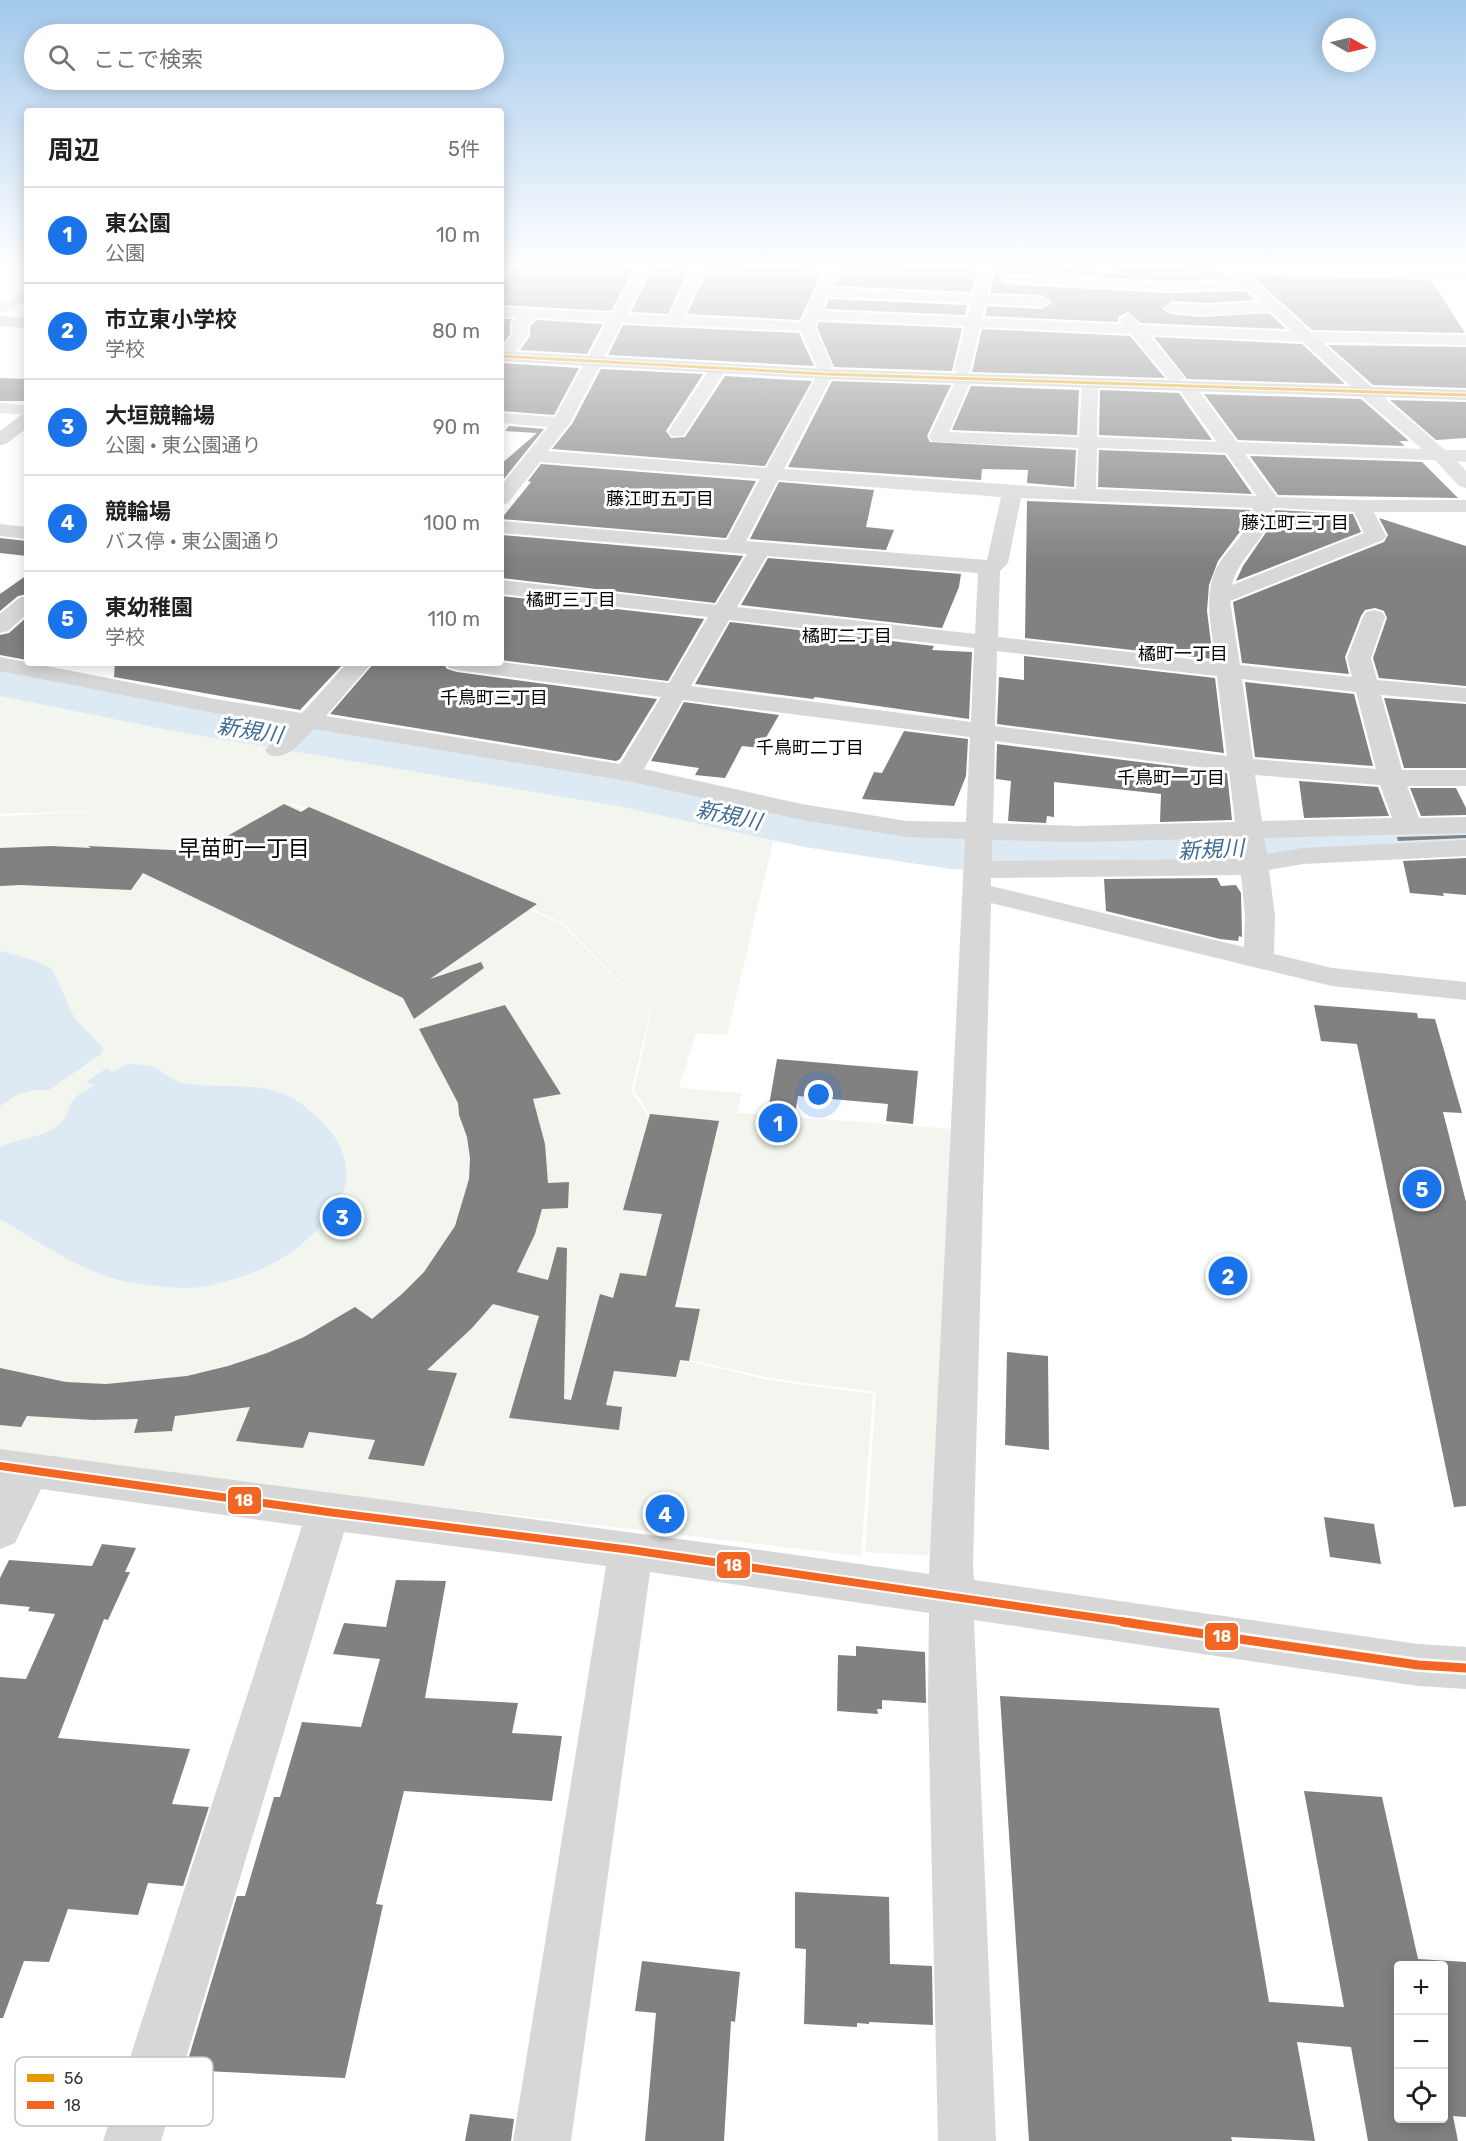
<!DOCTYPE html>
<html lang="ja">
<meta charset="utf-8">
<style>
:root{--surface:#fff;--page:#f6f6f6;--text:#202124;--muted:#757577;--line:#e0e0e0;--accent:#1a73e8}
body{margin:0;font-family:Rubik,"Noto Sans JP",sans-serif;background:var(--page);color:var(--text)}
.controls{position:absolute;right:18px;bottom:18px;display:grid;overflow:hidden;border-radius:6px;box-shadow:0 3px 15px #0003}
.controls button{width:54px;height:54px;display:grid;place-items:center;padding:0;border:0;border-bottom:2px solid var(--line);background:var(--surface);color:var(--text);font:30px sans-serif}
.compass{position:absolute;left:1322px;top:18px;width:54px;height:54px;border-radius:50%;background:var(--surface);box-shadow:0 3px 15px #0003;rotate:98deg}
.you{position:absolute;left:819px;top:1095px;width:21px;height:21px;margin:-15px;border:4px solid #fff;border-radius:50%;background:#1a73e8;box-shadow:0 0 0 9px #1a73e833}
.badge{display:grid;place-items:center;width:39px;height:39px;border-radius:50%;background:var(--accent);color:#fff;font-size:20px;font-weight:700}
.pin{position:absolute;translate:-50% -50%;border:3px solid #fff;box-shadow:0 2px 6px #0006}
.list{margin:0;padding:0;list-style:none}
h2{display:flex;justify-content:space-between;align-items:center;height:78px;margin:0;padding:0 24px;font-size:26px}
h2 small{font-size:20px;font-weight:400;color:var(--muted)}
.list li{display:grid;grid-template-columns:39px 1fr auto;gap:18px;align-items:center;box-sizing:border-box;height:96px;padding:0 24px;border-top:2px solid var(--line)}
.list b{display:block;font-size:22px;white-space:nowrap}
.list p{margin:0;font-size:20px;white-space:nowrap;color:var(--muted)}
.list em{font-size:20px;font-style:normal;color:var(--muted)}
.icon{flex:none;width:33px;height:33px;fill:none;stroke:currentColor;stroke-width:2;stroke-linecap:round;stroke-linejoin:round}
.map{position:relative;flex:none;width:1466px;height:2141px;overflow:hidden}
.search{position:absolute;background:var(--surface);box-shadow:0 3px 15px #0003;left:24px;top:24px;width:480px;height:66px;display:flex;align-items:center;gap:15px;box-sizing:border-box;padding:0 21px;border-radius:33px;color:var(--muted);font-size:22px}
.panel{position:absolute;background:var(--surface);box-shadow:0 3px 15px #0003;left:24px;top:108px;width:480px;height:558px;border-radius:6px}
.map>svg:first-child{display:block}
.green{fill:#f2f6ee}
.water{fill:#dde9f3}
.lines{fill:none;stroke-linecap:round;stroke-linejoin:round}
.river{fill:#dde9f3;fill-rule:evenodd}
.building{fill:#818181;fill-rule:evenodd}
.minor{fill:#d7d7d7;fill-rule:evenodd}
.major{fill:#cacaca;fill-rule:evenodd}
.highway{fill:#c4c4c4;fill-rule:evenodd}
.bus-1-casing{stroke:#fff;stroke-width:5}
.bus-2-far1-casing{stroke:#fff;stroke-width:12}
.bus-2-casing{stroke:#fff;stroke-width:14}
.bus-1{stroke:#e39a05;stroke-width:3}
.bus-2-far1{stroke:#f26522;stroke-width:8}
.bus-2{stroke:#f26522;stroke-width:9}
.labels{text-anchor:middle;stroke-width:6;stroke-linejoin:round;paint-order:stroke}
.far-neighbourhood-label{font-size:18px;fill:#000;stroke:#fff}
.water-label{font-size:22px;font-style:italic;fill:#3f6d96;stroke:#fff}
.neighbourhood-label{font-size:22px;fill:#000;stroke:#fff}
.key{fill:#fff;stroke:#c2c2c2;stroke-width:1.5}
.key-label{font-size:16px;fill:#333}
.line-badge{stroke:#fff;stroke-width:2}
.badge-label{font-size:16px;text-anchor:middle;font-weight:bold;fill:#fff}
</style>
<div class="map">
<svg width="1466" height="2141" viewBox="0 0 1466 2141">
<rect width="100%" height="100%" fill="#fff"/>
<path class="green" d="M0,696L122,719L378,760L775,834L727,1035L696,1033L679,1088L742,1093L737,1113L954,1129L938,1556L865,1552L876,1392L770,1378L686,1359L697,1306L665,1303L708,1128L652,1119L634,1090L651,1014L563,923L293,803L290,804L562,924L650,1014L631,1091L651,1120L705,1128L663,1305L694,1308L684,1360L768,1380L873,1394L861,1556L0,1455V816L120,810L0,814Z"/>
<path class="water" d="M0,951L36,961L52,969L75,1019L103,1048L101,1054L49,1090H34L18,1094L0,1106Z
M128,1064C135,1065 144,1064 151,1066C162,1070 171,1081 183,1083C215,1089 250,1082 281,1093C301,1100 322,1120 334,1136C342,1147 349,1169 346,1183C339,1218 294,1255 263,1268C247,1276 228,1281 211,1285C187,1291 159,1286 134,1283C86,1276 42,1243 0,1219V1147C19,1138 40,1139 57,1126C72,1115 66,1107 74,1099C79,1093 88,1090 94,1085L86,1082L107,1068L112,1072Z"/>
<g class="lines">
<path class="river" d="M0,670L173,703L618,776L804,817L951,837L1115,838L1466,822V852L1115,870L951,869L804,847L618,806L173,731L0,696Z"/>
</g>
<path class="building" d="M518,265H608L635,267L611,311L501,305V287L513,267Z
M672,265H691L668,314L631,312L653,267L669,268Z
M710,265H749L748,267L823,270L800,320L687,314Z
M844,265L963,268L964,265H978L971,292L835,286Z
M996,265H1070L1072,269L1111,271V266L1204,270V265H1213L1214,272L1228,274L1233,279L1169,281L1009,273L1000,278L1004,284L1169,293L1246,291L1255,300L1208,303L1172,301L1162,309L1171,314L1201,317L1269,313L1286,329L1141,323L1128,312L1118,317V322L985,316L987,306L1042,309L1052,303L1042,295L990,293Z
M1251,275L1428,279L1433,283L1465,333L1312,330Z
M829,299L967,305L965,315L825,309Z
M501,319H512L510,323V334L501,347Z
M537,320L603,324L587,354L520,350L530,336V326Z
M819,322L962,328L952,371L834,367L817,327Z
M623,325L799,333L814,366L608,355Z
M982,329L1130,336L1165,378L972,372Z
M1154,337L1302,344L1345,384L1187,379Z
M1328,345L1466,347V388L1373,385Z
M501,363L579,368L554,415L501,411Z
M601,369L703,374L666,431L671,438L685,437L725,376L812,381L765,466L552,449L572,424Z
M0,378L27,379V401H0Z
M832,381L951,385L927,436L930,442L1076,450L1074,487L1027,483L1028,470L982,469L981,480L788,467Z
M971,386L1079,390L1077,435L952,430Z
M1100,390L1179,393L1212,440L1099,435Z
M1204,394L1361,399L1409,441H1399L1405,446L1238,440Z
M1390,400L1466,402V438L1436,440Z
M509,426L544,429L503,480L501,479V464L537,433L505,431Z
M1099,450L1225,455L1252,494L1098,487Z
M1250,456L1422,462L1458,498L1278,495Z
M541,464L756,481L726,538L501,519L531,482L528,481Z
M779,482L874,490L866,527L894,530L886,550L750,539Z
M1027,501L1250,510L1242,529L1218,561L1209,585L1207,611L1213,659L1025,638Z
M1275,510L1353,514L1361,532L1236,581L1243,566L1267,531Z
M1379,518L1466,546V686L1379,678L1373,658L1387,618L1384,611L1375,608L1365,610L1361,616L1345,657L1349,674L1242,663L1233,602L1384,542L1388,535Z
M501,535L743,556L715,603L501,578Z
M0,538L27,541V556L0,553Z
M768,558L961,574L959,587L942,628L741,605Z
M27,575V594L18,596L0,611V594Z
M501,596L704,619L668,681L501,660Z
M27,617V660L0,655V635L9,633Z
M730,622L934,646L932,650L972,652L969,719L815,697L813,699L695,684Z
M1024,656L1215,678L1224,753L997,724L999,677L1024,680Z
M115,663H344L300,710L114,677Z
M374,663H443L447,669L457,672L657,699L620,759L616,761L330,714Z
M1245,682L1354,694L1373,766L1255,757Z
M1384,698L1466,704V768H1404Z
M684,702L779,715L760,748L742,746L725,778L695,775L699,768L651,761Z
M904,731L968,739L966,776L954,806L862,799L874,772L882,773Z
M997,744L1227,773L1232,820L1160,822L1161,794L1054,782V817L1047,816L1046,823L1008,821L1011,781L996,779Z
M1299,781L1378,787L1389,816L1304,818Z
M1410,788H1456L1466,808V815L1421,816Z
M284,804L301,812L309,807L537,904L430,979L481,962L484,968L414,1019L403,998L143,873L131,890L21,885L0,886V848L51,846L91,848L88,846L192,851L203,845L208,847Z
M1466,835V838L1398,841L1397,837Z
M1466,858V895L1443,893L1444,896L1410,893L1403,861Z
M1217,878L1221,886L1236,885L1241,893L1242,937L1239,936L1238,941L1220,939L1106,911L1104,879Z
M505,1005L561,1094L533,1099L545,1144L548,1183L569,1182L568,1208L542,1209L535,1234L517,1272L548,1280L557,1247L567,1248L564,1399L571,1400L600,1294L613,1298L620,1273L646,1276L662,1214L623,1210L650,1114L719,1121L675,1307L700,1309L689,1361L680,1360L676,1377L614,1371L606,1405L622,1407L619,1430L509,1418L539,1316L493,1304L472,1328L427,1370L457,1373L424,1466L368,1459L375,1440L309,1432L303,1448L236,1441L250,1407L175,1416L172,1431L134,1433L138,1419L93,1420L27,1416L21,1427L0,1425V1368L66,1382L106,1384L187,1376L228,1366L267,1353L304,1337L355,1307L372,1319L402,1294L424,1272L455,1226L469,1179L470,1158L467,1137L459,1115L458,1103L419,1029Z
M1314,1005L1417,1013L1418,1018L1435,1019L1462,1113L1443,1112L1466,1202V1506L1454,1507L1357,1044L1321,1041Z
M777,1059L918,1071L913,1124L886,1121L888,1104L798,1096L795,1114L768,1111Z
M1007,1352L1048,1356L1049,1450L1005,1445Z
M1324,1517L1374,1524L1381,1564L1330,1557Z
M102,1544L136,1548L125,1572H130L108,1620L104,1619L58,1738L190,1749L172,1804L209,1807L183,1886L148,1883L138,1915L68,1909L49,1962L24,1961L3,2018H0V1677L26,1679L55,1614L28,1611L30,1607L0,1604V1578L9,1560L92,1566Z
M396,1580L446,1581L425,1698L518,1703L512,1733L562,1736L552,1801L404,1791L376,1904L383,1905L345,2078L185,2070L237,1896H245L274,1797H280L302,1722L361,1727L380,1659L333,1654L344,1623L386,1627Z
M856,1646L925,1652L926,1703L882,1700V1709H877L878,1714L837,1711L838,1655L856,1656Z
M1000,1696L1219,1708L1269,2002L1344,2007L1304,1791L1382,1797L1418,1959L1466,1962V2117L1453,2116L1458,2141H1368L1351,2047L1297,2042L1315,2141L1231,2137L1232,2141H1029ZM1398,1965H1443V2118H1398Z
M795,1892L889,1897L890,1964L932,1966L933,2025L869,2022V2024L857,2023V2027L804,2024L806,1949L795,1948Z
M642,1961L740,1972L735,2022L731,2021L724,2141H645L656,2013L635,2011Z
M470,2114L514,2119L511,2141H465Z"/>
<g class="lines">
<path class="minor" d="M501,265H509L506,270L501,271Z
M638,265H652L627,314L669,316L694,265H708L684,316L801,322L828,265H842L832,288L973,294L980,265H994L987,295L1042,297L1050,302L1042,307L985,304L982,318L1123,324L1119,319L1127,314L1132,316L1140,325L1307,332L1466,335V345L1307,342L1149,335L1185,378L1177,383L1171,382L1131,334L980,327L970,370L967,374L972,378L949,432L1079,437L1082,383L1084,379H1096L1098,383L1097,437L1217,442L1177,386L1180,382H1192L1237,442L1422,449L1362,397L1359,393L1362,389H1374L1445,450H1466V462L1457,461L1466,471V488L1459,486L1435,460L1245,454L1277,497L1361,500H1466V512H1374L1386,536L1383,540L1230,601L1240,665L1352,677L1347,658L1363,617L1366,612L1374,610L1382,612L1385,617L1371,658L1377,680L1466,688V702L1381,695L1402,770H1466V786H1407L1419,818L1466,817V833L1264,838L1267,854L1303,848L1466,840V856L1303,864L1269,870L1275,915L1274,954L1332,968L1466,982V1000L1332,986L991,903L973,1565L974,1580L1418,1644L1466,1647V1689L1418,1686L974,1620L996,2141H938L928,1700L929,1613L650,1572L571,2141H513L606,1566L344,1532L161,2141H103L302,1526L41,1489L15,1543L0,1549V1449C309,1491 620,1529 929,1574L965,839L907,837L802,820L628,781L314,729C300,743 289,760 269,755L265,750L289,725L215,713L0,671V657L215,699L302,713L347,663H372L326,716L620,764L661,697L457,670L449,668L445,663L501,662L669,683L708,617L501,594V580L716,605L747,554L501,533V521L727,540L760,479L540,462L508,503L501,505V486L548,427L501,423V413L555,417L607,322L536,318L528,325V335L516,352L510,354L502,349L512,335V323L517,317H501V307L612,313ZM828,297L970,303L967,317L822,311ZM818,320L965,326L954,370L959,374L929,437L932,441L938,442L1078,448L1076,489L784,469L833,374L829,370L832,366L815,327ZM622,323L801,331L816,366L820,370L766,468L548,451L570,423ZM1097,448L1226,453L1257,496L1096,489ZM778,480L1001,497L987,560L746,541ZM1021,498L1253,508C1249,532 1233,543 1220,562C1201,592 1212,629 1216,662L998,637L1000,571L1008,563ZM1273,508L1354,512L1364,533L1232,585C1239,555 1268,540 1273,508ZM767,556L978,573L975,634L737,607ZM729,620L974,648L971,722L691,686ZM997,651L1217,676L1227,756L995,726ZM1242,679L1356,692L1376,769L1253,759ZM683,700L970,737L966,822L907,821L802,804L644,769ZM995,741L1229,771L1235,822L1078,826L993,823ZM1255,775L1380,785L1392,818L1262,821ZM1237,838L1239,859L992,861V840L1078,842ZM1241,875L1245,915L1244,947L991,886V878Z
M1216,265L1466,270V278L1221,272L1216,271L1214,268Z
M1009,275L1169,283L1250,281L1257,285L1250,289L1169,291L1004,282L1002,279Z
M27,291V301L0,314V303Z
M1274,301L1282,306L1279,309C1262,314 1175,320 1164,308L1172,303L1208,305Z
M719,363L727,368L686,432L683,436H671L668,432L713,364Z
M0,403L27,405V415L0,413Z
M0,524L27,527V539L0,536Z
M27,596V614L8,631L0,633V614L19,598Z"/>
<path class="major" d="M1221,265H1237L1374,389L1377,393L1374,397H1362Z
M27,414V428L6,444L0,445V431L21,415Z"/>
<path class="highway" d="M0,316L27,318V328L0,326Z
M501,351L825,369L1466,390V400L825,379L501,361Z"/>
<defs>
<path id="bus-1" d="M501,356L825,374L1466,395"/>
<path id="bus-2-far1" d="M0,1466L328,1512L631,1550L1133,1623"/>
<path id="bus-2" d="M1123,1622L1418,1665L1466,1668"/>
</defs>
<use href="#bus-1" class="bus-1-casing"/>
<use href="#bus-2-far1" class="bus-2-far1-casing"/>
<use href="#bus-2" class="bus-2-casing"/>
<use href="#bus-1" class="bus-1"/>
<use href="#bus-2-far1" class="bus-2-far1"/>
<use href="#bus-2" class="bus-2"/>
</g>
<linearGradient id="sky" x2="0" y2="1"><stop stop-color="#a3c9ec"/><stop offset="0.47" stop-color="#fff"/><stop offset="1" stop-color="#fff" stop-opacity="0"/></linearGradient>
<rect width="1466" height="565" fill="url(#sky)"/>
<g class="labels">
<g class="far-neighbourhood-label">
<text x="660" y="505">藤江町五丁目</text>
<text x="1295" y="529">藤江町三丁目</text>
<text x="571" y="606">橘町三丁目</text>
<text x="847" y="642">橘町二丁目</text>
<text x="1183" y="660">橘町一丁目</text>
<text x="494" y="704">千鳥町三丁目</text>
<text x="810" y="754">千鳥町二丁目</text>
<text x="1171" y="784">千鳥町一丁目</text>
</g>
<g class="water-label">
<text transform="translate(250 730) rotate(9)" y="8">新規川</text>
<text transform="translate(729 815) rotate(12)" y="8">新規川</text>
<text transform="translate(1211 849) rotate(-3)" y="8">新規川</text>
</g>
<g class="neighbourhood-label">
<text x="244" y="856">早苗町一丁目</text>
</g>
</g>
<rect x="15" y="2057" width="198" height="69" rx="9" class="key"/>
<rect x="27" y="2074" width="27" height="8" fill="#e39a05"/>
<rect x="27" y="2101" width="27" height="8" fill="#f26522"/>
<g class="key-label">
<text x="64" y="2084">56</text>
<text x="64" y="2111">18</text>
</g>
<g class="line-badge">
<rect x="227" y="1486" width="35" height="29" rx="6" fill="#f26522"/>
<rect x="716" y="1551" width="35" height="28" rx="6" fill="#f26522"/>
<rect x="1204" y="1622" width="35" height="29" rx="6" fill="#f26522"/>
</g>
<g class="badge-label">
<text x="244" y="1506">18</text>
<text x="733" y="1571">18</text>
<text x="1222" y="1642">18</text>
</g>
</svg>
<div class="controls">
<button>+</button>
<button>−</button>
<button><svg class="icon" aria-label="locate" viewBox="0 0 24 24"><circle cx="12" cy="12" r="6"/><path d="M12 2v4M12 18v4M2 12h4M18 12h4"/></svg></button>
</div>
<svg class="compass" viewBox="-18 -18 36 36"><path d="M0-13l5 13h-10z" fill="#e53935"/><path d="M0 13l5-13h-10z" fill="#757577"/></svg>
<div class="you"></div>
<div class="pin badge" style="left:778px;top:1123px">1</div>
<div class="pin badge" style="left:1228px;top:1276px">2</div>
<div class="pin badge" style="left:342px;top:1217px">3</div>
<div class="pin badge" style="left:665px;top:1514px">4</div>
<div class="pin badge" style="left:1422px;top:1189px">5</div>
<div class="search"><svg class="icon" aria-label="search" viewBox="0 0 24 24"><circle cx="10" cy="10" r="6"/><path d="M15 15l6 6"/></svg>ここで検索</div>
<section class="panel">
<h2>周辺<small>5件</small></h2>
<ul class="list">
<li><span class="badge">1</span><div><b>東公園</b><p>公園</p></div><em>10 m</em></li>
<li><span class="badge">2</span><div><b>市立東小学校</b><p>学校</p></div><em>80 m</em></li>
<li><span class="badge">3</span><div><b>大垣競輪場</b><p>公園 · 東公園通り</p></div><em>90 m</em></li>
<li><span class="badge">4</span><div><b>競輪場</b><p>バス停 · 東公園通り</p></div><em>100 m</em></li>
<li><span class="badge">5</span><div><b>東幼稚園</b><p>学校</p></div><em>110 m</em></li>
</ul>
</section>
</div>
